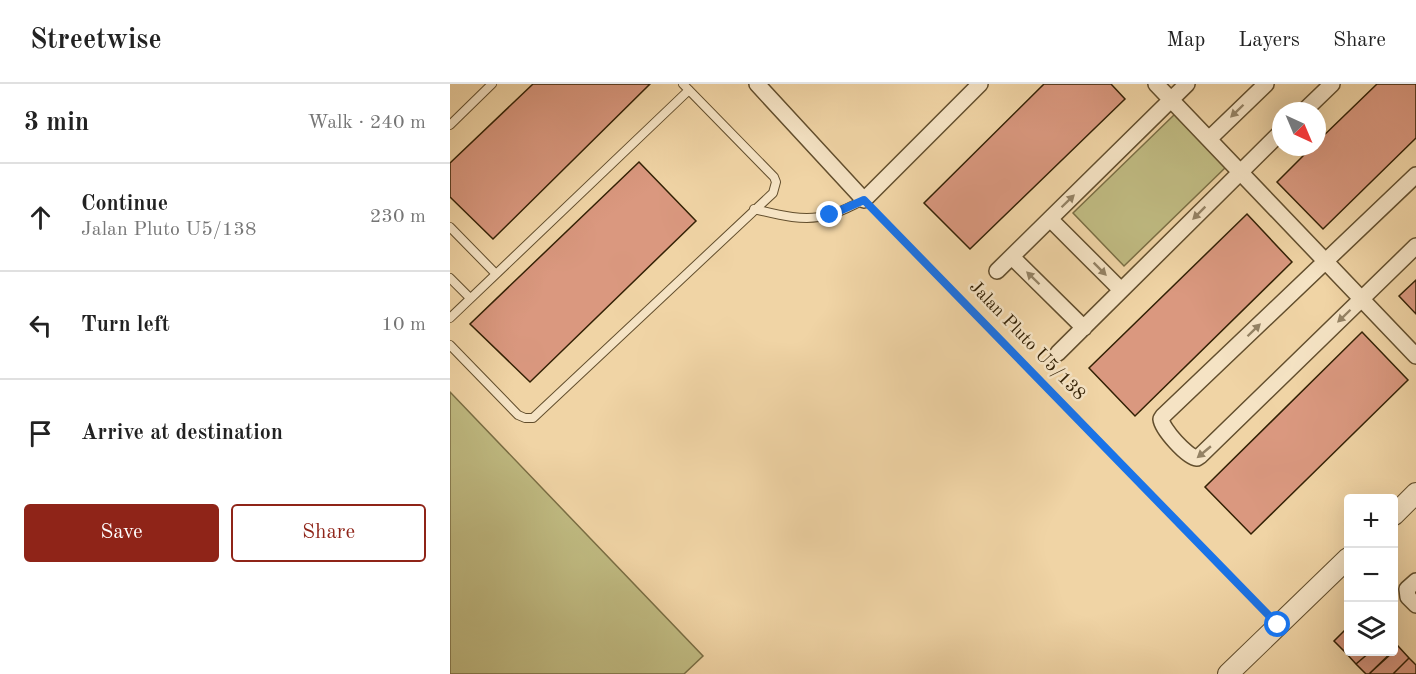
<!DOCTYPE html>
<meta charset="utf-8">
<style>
:root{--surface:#fff;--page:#f2f2f2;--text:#222;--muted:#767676;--line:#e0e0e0;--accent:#8f2418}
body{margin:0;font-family:"Old Standard TT",serif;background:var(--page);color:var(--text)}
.controls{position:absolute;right:18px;bottom:18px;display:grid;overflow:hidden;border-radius:6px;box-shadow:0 6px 24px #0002}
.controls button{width:54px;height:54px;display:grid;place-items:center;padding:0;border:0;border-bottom:2px solid var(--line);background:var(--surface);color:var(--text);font:30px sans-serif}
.compass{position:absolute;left:822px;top:18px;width:54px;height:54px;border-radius:50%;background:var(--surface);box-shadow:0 6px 24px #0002;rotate:136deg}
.stop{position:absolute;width:18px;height:18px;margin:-14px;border:4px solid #1a73e8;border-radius:50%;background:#fff}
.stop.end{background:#1a73e8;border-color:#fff;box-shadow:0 2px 6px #0008}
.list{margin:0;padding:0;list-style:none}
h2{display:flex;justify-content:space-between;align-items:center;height:78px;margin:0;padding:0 24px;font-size:26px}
h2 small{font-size:20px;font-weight:400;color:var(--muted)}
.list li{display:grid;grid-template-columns:39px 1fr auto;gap:18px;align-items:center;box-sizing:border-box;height:108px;padding:0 24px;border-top:2px solid var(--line)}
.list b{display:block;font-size:22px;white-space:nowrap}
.list p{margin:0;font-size:20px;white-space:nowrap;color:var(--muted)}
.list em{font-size:20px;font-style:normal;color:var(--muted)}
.actions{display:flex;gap:12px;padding:18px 24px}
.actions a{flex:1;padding:14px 0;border:2px solid var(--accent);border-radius:6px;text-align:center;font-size:21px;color:var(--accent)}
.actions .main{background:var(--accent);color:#fff}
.icon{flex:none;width:33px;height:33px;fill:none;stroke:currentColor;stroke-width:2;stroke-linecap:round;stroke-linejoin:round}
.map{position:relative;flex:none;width:966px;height:590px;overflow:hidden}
header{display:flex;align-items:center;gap:36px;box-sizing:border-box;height:84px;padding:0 30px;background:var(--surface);border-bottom:2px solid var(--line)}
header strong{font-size:28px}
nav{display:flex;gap:33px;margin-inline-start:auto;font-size:21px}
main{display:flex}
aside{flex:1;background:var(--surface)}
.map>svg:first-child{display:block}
.green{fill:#c0bb82;stroke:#7a6e44;stroke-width:1.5}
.building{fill:#da987f;stroke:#332105;stroke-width:1.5}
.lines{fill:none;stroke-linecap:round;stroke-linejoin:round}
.service-casing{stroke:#624e2d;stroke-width:10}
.minor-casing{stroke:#624e2d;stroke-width:18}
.tertiary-casing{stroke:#624e2d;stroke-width:22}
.path{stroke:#332105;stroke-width:3;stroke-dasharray:1.5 3;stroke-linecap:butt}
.service{stroke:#f5e3c4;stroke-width:8}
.minor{stroke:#f5e3c4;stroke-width:15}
.tertiary{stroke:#f5e3c4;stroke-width:20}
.oneway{fill:#948264}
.route{stroke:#1a73e8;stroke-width:8}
.labels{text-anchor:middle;stroke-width:5;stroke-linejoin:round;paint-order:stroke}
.street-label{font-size:18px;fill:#332105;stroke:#f5e3c4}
</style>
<header>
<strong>Streetwise</strong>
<nav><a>Map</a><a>Layers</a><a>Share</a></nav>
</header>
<main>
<aside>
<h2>3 min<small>Walk · 240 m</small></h2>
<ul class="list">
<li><svg class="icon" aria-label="ahead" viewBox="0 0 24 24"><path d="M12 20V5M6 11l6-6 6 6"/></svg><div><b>Continue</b><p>Jalan Pluto U5/138</p></div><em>230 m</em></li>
<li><svg class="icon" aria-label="left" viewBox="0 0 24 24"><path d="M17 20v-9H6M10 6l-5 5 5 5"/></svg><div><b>Turn left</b></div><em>10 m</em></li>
<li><svg class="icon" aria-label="arrive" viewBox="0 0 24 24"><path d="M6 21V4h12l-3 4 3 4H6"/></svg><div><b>Arrive at destination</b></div></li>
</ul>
<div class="actions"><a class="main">Save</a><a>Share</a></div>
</aside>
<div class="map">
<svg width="966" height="590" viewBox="0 0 966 590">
<rect width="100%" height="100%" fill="#f0d4a5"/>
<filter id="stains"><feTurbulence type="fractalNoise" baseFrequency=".00333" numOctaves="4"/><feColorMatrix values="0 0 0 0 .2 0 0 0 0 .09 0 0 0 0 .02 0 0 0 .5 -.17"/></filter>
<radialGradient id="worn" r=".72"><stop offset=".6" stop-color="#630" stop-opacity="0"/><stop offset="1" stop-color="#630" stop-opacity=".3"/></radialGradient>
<path class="green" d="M726,29L777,82L674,182L623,129Z
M0,308L253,572L234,590H0Z"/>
<path class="building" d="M83,0H200L43,155L0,113V79Z
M594,0H661L675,15L520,165L474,119Z
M927,0H966V54L873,145L827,98L862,63H867V58Z
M189,78L246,137L80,298L20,240Z
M797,130L842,178L685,332L639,284Z
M966,196V230L949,212Z
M912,248L958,296L801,450L755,403Z
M898,543V564L895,568L884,557Z
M948,562L959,574L943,590H919Z
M898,565V568H920L906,580L895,568Z
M920,568H943L919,590H916L906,580Z
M959,574L966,581V590H943Z"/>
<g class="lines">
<defs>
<path id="service" d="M0,41L42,0
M304,125C328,131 355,138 379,131C391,128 403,121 414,116
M0,143L46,190
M0,194L20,214
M0,234L239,6
M0,261L68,331L75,334H83L323,109L326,98L324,93L233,0"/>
<path id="minor" d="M307,0L414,116L530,0
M706,0L966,272
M854,27L882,0
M759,55L816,0
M966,91L713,332L711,335C712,345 737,373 747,374L750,372L966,162
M600,135L671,206
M562,173L634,244
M547,187L737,0
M608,269L831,48
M966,497L957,505L958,513L966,521"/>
<path id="tertiary" d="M944,431L966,409
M778,590L898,474"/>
</defs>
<use href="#service" class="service-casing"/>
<use href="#minor" class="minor-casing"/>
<use href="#tertiary" class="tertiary-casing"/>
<path class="path" d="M424,126L817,530"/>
<use href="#service" class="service"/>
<use href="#minor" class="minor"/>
<use href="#tertiary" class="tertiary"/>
</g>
<defs><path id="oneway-solid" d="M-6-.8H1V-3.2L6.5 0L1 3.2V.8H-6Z" transform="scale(1.5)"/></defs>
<g class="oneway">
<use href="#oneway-solid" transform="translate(787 27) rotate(136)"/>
<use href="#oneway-solid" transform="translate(618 117) rotate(-44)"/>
<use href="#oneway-solid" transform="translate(749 129) rotate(135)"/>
<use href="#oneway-solid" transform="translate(650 185) rotate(45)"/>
<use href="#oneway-solid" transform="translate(583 194) rotate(-136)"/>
<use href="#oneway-solid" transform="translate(894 232) rotate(136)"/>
<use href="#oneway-solid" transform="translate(804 246) rotate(-44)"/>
<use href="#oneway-solid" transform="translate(754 368) rotate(140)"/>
</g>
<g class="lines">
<path class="route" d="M380,131L414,116L828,541"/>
</g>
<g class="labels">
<g class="street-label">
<text transform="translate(578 256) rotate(46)" y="6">Jalan Pluto U5/138</text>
</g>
</g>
<rect width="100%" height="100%" filter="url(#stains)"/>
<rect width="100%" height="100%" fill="url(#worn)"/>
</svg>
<div class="controls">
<button>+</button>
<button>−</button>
<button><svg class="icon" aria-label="layers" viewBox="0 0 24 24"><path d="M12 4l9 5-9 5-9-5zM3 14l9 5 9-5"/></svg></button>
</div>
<svg class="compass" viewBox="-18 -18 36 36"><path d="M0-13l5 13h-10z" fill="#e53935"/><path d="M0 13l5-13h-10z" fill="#767676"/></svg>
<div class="stop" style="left:828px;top:541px"></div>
<div class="stop end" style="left:380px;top:131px"></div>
</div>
</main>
